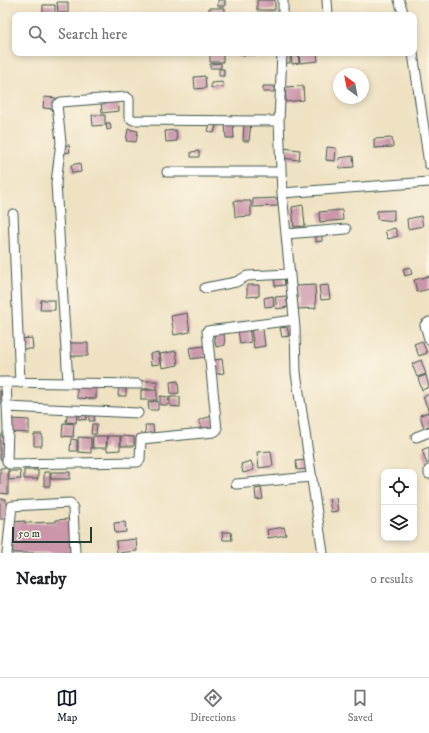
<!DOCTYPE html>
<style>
:root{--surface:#fff;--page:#f2f2f2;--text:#202124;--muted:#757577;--line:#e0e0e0;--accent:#111827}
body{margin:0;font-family:"IM FELL DW Pica",serif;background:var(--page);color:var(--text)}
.controls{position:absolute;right:12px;bottom:12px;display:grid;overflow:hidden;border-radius:8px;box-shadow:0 2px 6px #0003}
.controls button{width:36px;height:36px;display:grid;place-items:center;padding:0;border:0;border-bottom:1px solid var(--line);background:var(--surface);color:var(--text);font:20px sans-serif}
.compass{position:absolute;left:333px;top:68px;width:36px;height:36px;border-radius:50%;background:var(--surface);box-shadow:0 2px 6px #0003;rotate:328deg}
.scale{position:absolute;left:12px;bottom:10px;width:80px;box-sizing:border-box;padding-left:4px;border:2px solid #1f3d34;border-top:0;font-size:11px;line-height:14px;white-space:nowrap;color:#1f3d34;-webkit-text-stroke:3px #fcf5e5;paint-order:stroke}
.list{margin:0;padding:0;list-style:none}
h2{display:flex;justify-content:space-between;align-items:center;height:52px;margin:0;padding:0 16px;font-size:17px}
h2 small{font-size:13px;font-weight:400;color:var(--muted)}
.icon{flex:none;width:22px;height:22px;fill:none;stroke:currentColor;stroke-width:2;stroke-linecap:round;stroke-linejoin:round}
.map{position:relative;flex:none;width:429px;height:553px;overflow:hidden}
.search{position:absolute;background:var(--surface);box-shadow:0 2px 6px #0003;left:12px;right:12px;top:12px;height:44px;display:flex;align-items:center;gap:10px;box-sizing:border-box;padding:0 14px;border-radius:8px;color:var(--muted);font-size:15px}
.sheet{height:124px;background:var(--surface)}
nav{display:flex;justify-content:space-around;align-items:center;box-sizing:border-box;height:56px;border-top:1px solid var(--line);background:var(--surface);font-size:11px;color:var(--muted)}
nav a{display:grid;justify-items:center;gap:2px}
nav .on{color:var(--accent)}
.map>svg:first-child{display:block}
.building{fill:#cb95aa}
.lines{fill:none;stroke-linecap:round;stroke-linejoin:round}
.minor-casing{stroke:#3e5649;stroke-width:11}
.minor{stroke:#fff;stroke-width:9}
</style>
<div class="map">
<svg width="429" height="553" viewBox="0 0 429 553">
<rect width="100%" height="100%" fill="#fcf5e5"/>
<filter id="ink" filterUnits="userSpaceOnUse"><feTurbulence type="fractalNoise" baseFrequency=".025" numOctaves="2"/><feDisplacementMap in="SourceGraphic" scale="8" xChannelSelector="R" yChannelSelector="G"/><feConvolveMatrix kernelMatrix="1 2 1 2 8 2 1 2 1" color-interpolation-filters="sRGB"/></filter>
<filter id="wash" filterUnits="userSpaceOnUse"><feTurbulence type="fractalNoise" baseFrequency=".012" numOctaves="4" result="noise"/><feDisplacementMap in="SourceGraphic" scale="16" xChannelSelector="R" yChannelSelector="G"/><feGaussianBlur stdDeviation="0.9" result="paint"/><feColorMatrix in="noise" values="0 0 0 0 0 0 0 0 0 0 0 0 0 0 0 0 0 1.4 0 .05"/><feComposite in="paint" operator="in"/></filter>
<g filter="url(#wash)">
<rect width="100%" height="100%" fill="#efe2c3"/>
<g id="blocks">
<path class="building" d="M218,0H225V6H218Z
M257,0H275V10H257Z
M57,2H68V13H58Z
M43,5H55V14H43Z
M209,8H225V15H209Z
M257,13H276L275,15H257Z
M240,53H257V55H240Z
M284,53H290V63H284Z
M291,53H298L299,63L292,64Z
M299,53H317L318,61L300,63Z
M210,54H223V62H210Z
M221,63V68H210V64Z
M219,69H224V76H219Z
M205,76L206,88L195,89L194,77Z
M222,82L223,87L211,88V83Z
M263,86H274V92H263Z
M303,86L304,100L286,102L285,87Z
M44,97L56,98L55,109L43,108Z
M118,98L119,111L102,113L101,100Z
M92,115H105V125L93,126Z
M211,121L217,122L214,133L208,131Z
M106,123H110L111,129L107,130Z
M225,123H233L234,138H226Z
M244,123H251L249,141H243Z
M128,129L138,131L136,142L126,141Z
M176,130L177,141L166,142L165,131Z
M392,138L393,147L374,148V139Z
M69,145L70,152L63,153L62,146Z
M327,147L336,148L335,161L326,160Z
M283,148L300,150L299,160L282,158Z
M199,151V157H191V152Z
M353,156L354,167L340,168L339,158Z
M80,163L81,172L72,173L71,165Z
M277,198L278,206L253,207V199Z
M234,201H251V216L235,217Z
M303,205L305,226L294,227L292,207Z
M342,210L343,220L320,222L319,212Z
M394,210V221L377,219V211Z
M421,216L423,226L408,229L407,219Z
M395,228L398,236L388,239L385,231Z
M316,233H322V241L316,242Z
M410,267L412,274L405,276L403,269Z
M284,276L285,285L275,286L274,277Z
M429,276V289L417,292L414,280Z
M247,285H259V296L247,297Z
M315,285L316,308L298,309L296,286Z
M328,285L330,299L321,300L319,286Z
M273,296L274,306L265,307L264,298Z
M286,296L288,307L277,309L275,297Z
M41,300H55V310H40Z
M187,313L190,332L174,335L171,316Z
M287,327L289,336L282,337L280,328Z
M249,328L251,342L240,344L238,330Z
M263,329L265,346L254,348L251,330Z
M224,333L225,345L216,347L214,335Z
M32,338L33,349H19V339Z
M422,341L427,353L419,356L414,344Z
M69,343H88V356H69Z
M204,346L205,357L191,359L189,348Z
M176,351L178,365L162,368L160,354Z
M158,352L160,364L151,365L150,354Z
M222,359L224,373L215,374L213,360Z
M421,360L426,374L417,377L412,364Z
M426,375L429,387L422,390L418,378Z
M141,381H157V389H141Z
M178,381L179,393L171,394L170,382Z
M77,386H96V399L77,398Z
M119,386L126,387V396H118Z
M141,390H157V400H141Z
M0,391L5,392L4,403H0Z
M429,394V412L423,397Z
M160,396L169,397L168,405H160Z
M170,397H180V407L170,406Z
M158,401V410H149L148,402Z
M68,412L77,413L76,423L66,422Z
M79,412L87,413L86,420L78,419Z
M89,412H95L94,421H89Z
M429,412V426L424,428L420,415Z
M212,416L215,426L202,430L199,420Z
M10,419L29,420V433L9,432Z
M63,423L74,424L73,437L62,436Z
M92,424H97L96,434H91Z
M145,425H153L154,437L146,438Z
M34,434H42V446H34Z
M0,435H5V459H0Z
M93,436H107L106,448H92Z
M107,436H120V450L107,451Z
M121,436L134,437V446H121Z
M78,437L91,438V453L78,452Z
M71,439L77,440V451H70Z
M429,447V463L427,464L422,450Z
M271,451L273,466L259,468L257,452Z
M306,460L307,469L297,470L296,461Z
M251,461L254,470L243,473L241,464Z
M0,468H8V494L0,493Z
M24,470H38V479H24Z
M9,471H20L21,479L9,480Z
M44,472H50V486H44Z
M51,472H70V479H51Z
M261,488L263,499L256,500L255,489Z
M336,498L338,511L331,512L329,499Z
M0,499H6V519H0Z
M69,519L70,553H13L12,522L25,521V523L56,522V520Z
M125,522L126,532L115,533L114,523Z
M284,527L286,535L268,538L267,530Z
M222,532H231L232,540H223Z
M136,539L137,551L117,553L116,541Z"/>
</g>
</g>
<g filter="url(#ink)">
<use href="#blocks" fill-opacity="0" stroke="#3e5649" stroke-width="1"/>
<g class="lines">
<defs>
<path id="minor" d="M327,0L328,15
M399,0L404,15
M283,15V0
M282,53L279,121L282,193L295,328L296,373L323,553
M413,53L429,164
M167,172H281
M282,193L429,182
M13,214L20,383
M286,234L346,229
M205,288L236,282L247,276L289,274
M429,322L425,325L429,339
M0,382L138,384
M6,382L8,428L7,461L9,464L138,462L140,459L141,439L214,432L217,430L207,331L294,320
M68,383L56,183L61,142L57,105L61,102L126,97L129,99V117L133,120L279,121
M7,407L138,413
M416,437L429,432
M429,470V474
M236,484L311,477
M7,553L12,506L70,503L73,508L75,553"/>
</defs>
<use href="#minor" class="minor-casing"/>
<use href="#minor" class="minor"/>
</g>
</g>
</svg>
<div class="controls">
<button><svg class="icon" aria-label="locate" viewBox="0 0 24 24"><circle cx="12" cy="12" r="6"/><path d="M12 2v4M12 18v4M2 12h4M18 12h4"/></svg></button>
<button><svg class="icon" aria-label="layers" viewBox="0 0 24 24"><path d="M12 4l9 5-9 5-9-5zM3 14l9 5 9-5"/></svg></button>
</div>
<svg class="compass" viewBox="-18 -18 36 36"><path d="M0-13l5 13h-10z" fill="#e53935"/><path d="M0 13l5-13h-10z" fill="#757577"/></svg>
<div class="scale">50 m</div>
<div class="search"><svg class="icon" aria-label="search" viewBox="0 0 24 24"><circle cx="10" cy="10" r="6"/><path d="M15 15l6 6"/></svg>Search here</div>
</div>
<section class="sheet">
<h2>Nearby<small>0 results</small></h2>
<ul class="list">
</ul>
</section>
<nav>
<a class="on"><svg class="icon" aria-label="map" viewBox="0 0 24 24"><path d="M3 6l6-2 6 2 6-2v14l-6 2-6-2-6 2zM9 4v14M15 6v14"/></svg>Map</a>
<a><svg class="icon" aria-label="directions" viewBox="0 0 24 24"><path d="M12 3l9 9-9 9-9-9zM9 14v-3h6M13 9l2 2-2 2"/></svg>Directions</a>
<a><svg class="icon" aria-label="saved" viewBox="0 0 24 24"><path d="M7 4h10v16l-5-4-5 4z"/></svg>Saved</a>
</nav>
